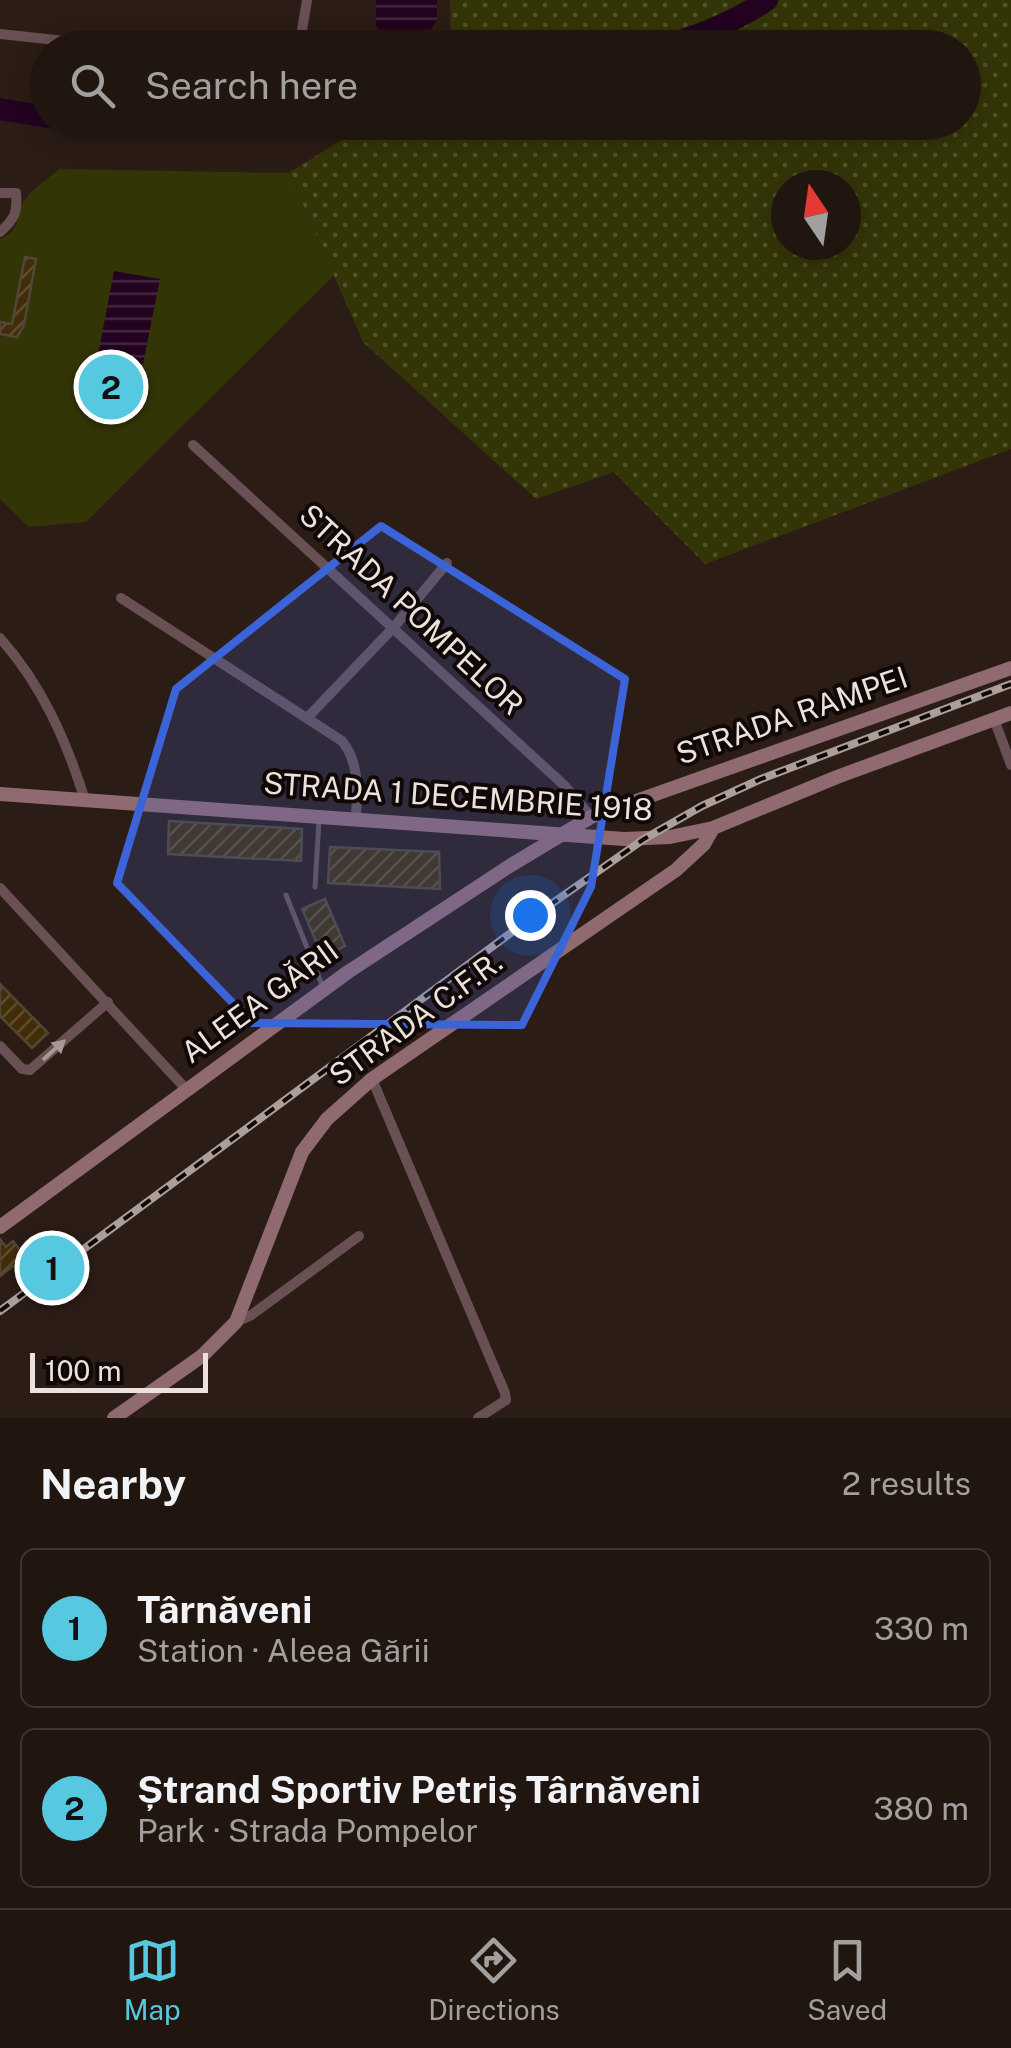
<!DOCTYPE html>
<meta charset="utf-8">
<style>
:root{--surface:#211510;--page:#2d221e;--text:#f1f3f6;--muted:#a29f9f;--line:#3e3430;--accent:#56c9e1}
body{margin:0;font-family:"Public Sans",sans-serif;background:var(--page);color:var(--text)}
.compass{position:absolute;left:771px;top:170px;width:90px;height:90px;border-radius:50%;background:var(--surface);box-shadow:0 5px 25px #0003;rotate:347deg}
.scale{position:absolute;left:30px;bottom:25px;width:178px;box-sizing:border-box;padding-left:10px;border:5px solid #ece1dc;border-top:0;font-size:28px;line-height:35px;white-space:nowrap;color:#ece1dc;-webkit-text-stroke:8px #0f0806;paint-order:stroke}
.you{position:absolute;left:530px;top:915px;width:35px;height:35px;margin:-25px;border:8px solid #fff;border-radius:50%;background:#1a73e8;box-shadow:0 0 0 15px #1a73e833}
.badge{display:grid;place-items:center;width:65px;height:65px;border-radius:50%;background:var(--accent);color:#111;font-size:32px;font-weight:700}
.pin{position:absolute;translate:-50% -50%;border:5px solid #fff;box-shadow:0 2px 10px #0006}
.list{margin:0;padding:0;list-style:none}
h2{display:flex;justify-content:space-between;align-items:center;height:130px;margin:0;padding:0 40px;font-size:42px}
h2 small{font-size:32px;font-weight:400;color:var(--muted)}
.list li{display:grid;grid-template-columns:65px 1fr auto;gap:30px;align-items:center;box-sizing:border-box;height:160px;margin:0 20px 20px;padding:0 20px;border:2px solid var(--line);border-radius:15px}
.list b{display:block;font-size:38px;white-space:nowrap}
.list p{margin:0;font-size:32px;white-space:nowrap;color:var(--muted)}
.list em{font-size:32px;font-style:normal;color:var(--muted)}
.icon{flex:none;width:55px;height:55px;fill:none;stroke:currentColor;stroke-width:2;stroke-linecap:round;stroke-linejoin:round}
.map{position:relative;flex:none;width:1011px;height:1418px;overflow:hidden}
.search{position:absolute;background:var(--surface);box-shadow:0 5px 25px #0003;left:30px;right:30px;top:30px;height:110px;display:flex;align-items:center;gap:25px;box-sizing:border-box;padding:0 35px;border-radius:55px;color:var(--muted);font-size:38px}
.sheet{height:490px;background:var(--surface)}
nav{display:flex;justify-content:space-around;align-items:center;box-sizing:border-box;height:140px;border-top:2px solid var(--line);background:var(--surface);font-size:28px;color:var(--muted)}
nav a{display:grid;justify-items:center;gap:5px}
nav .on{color:var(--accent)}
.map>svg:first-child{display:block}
.grass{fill:url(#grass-dots);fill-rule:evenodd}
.park{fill:#343507}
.water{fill:url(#water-rules)}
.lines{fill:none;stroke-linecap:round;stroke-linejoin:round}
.river{stroke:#23031f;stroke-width:22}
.building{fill:url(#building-hatch);stroke:#514637;stroke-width:2.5}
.lane{stroke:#685054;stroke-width:5}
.street{stroke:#685054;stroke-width:10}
.secondary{stroke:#906a71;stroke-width:14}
.rail-casing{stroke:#ac9f9a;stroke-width:8}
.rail{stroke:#0f0806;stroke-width:4;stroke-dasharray:11;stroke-linecap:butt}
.oneway{fill:#aa9898}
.marked{fill:#3c64d9;fill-opacity:0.2;stroke:#3c64d9;stroke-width:8;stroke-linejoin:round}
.labels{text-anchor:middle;stroke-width:8;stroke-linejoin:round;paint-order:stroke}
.street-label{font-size:30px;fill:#ece1dc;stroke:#0f0806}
</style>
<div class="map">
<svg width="1011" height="1418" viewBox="0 0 1011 1418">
<defs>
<pattern id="grass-dots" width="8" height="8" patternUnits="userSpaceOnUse" patternTransform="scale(2.5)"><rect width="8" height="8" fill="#343507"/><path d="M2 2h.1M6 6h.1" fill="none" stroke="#52522b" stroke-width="1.8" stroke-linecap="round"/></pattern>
<pattern id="water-rules" width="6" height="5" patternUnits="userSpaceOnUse" patternTransform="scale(2.5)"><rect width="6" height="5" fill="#23031f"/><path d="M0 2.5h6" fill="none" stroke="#43273f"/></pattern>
<pattern id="building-hatch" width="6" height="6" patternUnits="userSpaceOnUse" patternTransform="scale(2.5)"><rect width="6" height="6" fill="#422d09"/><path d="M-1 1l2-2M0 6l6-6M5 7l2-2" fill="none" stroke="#5d4b2c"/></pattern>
</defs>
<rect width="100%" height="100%" fill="#2c1c16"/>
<path class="grass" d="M450,0H1011V449L705,564L614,472L536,499L363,342L289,173L368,123L964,122V48L451,47ZM786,185H846V245H786Z"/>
<path class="park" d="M59,169L289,173L334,275L86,522L29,527L0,499V239C24,229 13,214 26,198C35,187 49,178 59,169Z"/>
<path class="water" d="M376,0H437V20L426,38L391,44L376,26Z
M114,271L160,279L143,364L98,355Z"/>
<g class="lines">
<path class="river" d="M659,48C698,36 733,23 767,0
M0,109L48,117
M86,122L164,126L217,122"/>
</g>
<path class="building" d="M25,257L36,259L24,325L17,337L0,334V322L12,324Z
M169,821L302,829L301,861L168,854Z
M330,847L439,852L440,889L328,883Z
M325,899L345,946L323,957L302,909Z
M0,984L48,1033L32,1048L0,1016Z
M0,1239L6,1247L13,1241L25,1257L0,1276Z"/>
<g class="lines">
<path class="lane" d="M315,887L319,820
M286,895L322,985"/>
<path class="street" d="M0,34L130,48
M296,48L301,37L307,0
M0,193H16C18,212 14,220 0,232
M193,445L565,786L591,817
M121,598L342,741C360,763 357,792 356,819
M0,638C42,685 66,740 85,800
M308,717L394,627L447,563
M994,719L1011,765
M0,888L186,1089
M0,1046L22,1069L30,1070L108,1002
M372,1079L505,1393L506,1400L478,1418
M236,1322L250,1316L359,1236"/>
<path class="secondary" d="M0,794L624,839L670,837L713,828L837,777L1011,713
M0,1227L348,972L508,867L591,817L1011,668
M114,1418L202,1356L236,1322L302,1152L327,1119L372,1079L676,870L704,844L713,828"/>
<defs>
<path id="rail" d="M0,1311L527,921L644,839L702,806L761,779L1011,684"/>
</defs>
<use href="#rail" class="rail-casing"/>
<use href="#rail" class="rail"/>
</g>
<defs><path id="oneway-solid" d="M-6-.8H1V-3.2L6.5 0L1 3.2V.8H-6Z" transform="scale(2.5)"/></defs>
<use class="oneway" href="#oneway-solid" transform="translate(54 1050) rotate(-42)"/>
<path class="marked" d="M381,526L625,679L591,887L522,1025L252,1023L117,883L176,689Z"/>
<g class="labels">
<g class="street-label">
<text transform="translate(411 610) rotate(43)" y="10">STRADA POMPELOR</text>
<text transform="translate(792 716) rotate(-19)" y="10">STRADA RAMPEI</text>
<text transform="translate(458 797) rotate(4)" y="10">STRADA 1 DECEMBRIE 1918</text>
<text transform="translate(260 1002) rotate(-36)" y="10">ALEEA GĂRII</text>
<text transform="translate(416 1019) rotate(-36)" y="10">STRADA C.F.R.</text>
</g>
</g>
</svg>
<svg class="compass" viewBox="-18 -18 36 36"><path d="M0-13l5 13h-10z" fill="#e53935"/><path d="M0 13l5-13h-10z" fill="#a29f9f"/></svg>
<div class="scale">100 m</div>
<div class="you"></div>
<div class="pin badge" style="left:52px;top:1268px">1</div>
<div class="pin badge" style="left:111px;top:387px">2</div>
<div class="search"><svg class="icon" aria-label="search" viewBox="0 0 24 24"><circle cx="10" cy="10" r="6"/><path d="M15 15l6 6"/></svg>Search here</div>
</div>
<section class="sheet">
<h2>Nearby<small>2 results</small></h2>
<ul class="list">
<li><span class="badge">1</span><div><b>Târnăveni</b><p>Station · Aleea Gării</p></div><em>330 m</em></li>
<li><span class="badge">2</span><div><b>Ștrand Sportiv Petriș Târnăveni</b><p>Park · Strada Pompelor</p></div><em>380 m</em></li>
</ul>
</section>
<nav>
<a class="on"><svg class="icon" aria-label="map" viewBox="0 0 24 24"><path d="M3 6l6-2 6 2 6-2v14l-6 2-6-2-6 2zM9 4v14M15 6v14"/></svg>Map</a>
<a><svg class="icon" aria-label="directions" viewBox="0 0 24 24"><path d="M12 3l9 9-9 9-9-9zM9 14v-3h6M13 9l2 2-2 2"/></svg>Directions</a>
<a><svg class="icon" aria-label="saved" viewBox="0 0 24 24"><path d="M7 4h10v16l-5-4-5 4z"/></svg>Saved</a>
</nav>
